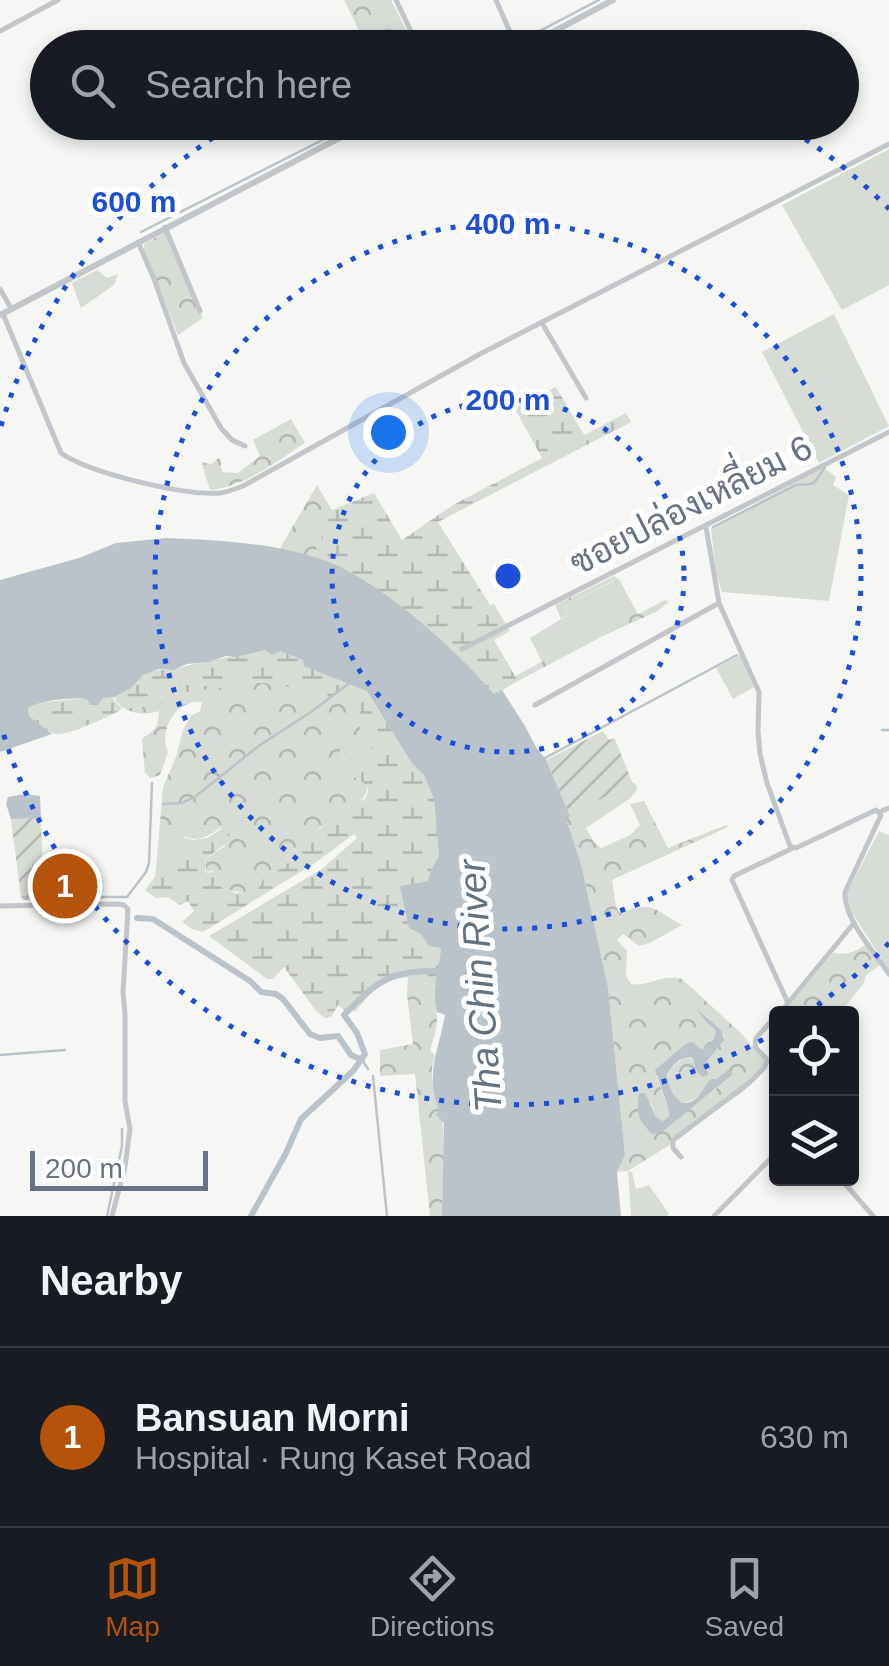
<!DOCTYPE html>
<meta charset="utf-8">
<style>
:root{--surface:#171b24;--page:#20242c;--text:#f1f3f6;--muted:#9ea1a6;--line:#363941;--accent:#b45309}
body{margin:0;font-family:Helvetica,Sarabun,sans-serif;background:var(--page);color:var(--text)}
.controls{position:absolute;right:30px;bottom:30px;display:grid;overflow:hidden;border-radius:10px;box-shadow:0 5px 15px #0003}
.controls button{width:90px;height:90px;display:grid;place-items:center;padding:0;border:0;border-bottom:2px solid var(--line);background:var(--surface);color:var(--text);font:50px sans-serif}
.scale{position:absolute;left:30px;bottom:25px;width:178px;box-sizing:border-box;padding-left:10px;border:5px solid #667384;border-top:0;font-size:28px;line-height:35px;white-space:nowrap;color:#667384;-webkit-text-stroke:8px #fff;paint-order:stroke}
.you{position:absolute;left:388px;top:432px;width:35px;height:35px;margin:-25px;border:8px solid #fff;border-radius:50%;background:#1a73e8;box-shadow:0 0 0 15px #1a73e833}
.badge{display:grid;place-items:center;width:65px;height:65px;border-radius:50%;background:var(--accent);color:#fff;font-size:32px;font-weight:700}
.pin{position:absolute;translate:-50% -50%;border:5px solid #fff;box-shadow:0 2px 10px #0006}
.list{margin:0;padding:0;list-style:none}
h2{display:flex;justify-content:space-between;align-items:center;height:130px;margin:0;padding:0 40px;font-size:42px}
h2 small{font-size:32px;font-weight:400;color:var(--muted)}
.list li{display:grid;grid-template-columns:65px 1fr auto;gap:30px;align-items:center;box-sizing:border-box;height:180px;padding:0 40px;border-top:2px solid var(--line)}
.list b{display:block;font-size:38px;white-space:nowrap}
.list p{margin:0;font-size:32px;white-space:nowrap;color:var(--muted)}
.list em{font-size:32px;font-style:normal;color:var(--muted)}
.icon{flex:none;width:55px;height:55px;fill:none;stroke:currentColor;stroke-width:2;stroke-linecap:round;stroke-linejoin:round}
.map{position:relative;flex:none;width:889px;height:1216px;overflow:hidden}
.search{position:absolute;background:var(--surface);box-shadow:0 5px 15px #0003;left:30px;right:30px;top:30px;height:110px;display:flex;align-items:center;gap:25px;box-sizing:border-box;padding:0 35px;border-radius:55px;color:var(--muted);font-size:38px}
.sheet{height:310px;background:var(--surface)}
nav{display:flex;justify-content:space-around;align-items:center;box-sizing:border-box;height:140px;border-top:2px solid var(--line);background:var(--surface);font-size:28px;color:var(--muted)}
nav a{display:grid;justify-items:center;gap:5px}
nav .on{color:var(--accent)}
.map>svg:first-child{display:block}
.green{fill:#d7ddd5}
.forest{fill:url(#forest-crowns);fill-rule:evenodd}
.wetland{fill:url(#wetland-marsh)}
.garden{fill:url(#garden-furrows)}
.water{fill:#bac3c9}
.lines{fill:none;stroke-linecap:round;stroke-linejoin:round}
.stream{stroke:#bac3c9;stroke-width:2.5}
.canal{stroke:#bac3c9;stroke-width:6}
.minor{stroke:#c2c5c9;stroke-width:5}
.tertiary{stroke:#c2c5c9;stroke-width:6}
.ring{fill:none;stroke:#1d4ed8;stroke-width:5;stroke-dasharray:5 10}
.labels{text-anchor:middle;stroke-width:10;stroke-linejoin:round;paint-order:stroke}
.street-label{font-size:35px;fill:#667384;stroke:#fff}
.water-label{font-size:38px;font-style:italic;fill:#637480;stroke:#fff}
.centre{fill:#1d4ed8;stroke:#fff;stroke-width:5}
.ring-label{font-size:30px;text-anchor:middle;font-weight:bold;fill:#1d4ed8;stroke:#fff;stroke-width:10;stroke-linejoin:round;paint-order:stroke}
</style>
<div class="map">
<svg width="889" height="1216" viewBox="0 0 889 1216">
<defs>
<pattern id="forest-crowns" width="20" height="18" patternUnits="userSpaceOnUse" patternTransform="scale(2.5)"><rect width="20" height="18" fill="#d7ddd5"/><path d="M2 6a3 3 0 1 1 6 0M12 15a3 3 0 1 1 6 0" fill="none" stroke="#b2b8b2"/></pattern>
<pattern id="wetland-marsh" width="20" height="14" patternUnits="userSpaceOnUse" patternTransform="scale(2.5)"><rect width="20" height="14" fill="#d7ddd5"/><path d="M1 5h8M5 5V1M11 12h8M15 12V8" fill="none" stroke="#b2b8b2"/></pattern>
<pattern id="garden-furrows" width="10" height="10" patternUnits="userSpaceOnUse" patternTransform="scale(2.5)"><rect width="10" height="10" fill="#d7ddd5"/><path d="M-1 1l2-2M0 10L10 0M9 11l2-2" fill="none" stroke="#b2b8b2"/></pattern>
</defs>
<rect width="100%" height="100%" fill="#f6f7f4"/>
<path class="green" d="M889,149V285L842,310L782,205Z
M97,270L107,278L118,274L114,285L81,308L72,283Z
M834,314L889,426L819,463L762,352Z
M826,469L836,477L833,485L849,495L829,601L722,592L716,573L711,528L816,471Z
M614,581L632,615L542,662L530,638L568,615L565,606Z
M740,655L754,687L733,699L716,668Z
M879,831L889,835V970L847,905L846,895Z
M628,1171L632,1172L636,1189L649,1185L669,1214L667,1216H631Z"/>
<path class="forest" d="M344,0H391L415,47H367Z
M165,233L203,318L178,335L144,249V244Z
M291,419L305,443C276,462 246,486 210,490L201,462L211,464L220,457L222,472L238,473L260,456L253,440Z
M317,485L332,510L313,558L279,550Z
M614,576L619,579L638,614L665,600L669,602L656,612L603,636L518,681L515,676L631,615L613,581L565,606L568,615L561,619L555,605Z
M237,669L244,672L248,683C262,683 276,682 289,687C315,695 314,704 343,690L360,703V712L372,738L371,755L366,759H357L350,752V745L340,751L348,765L351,775L368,786C367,797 353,811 343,818C336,823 327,824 320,828C311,835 302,843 294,851V858L277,871L266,874L257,890C242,895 231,891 217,885L214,870L206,872L205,859L225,846L221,827C209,836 199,843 184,836L174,853L157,857L163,787L176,757L183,730L191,716L200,711L202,702C177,699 158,729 168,752L160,775L151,778L145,773L142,738C156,731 158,726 159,711C143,716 122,714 114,697L119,694L131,708L139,709L180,679L183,680L184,689L189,692L197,685L225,688L230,674Z
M632,782L636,784L637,790L629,799L586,828L594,842L601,848L630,835L640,825L630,804L644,801L668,848L726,825L728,827L612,880L616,907L620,913C654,901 652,908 682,925L650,943L639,946L623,934L617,940L627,951L626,976L631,984C649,987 663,973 682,979L743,1035L755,1051L771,1059L744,1091L708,1116L679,1139L628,1171L617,1172L625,1155L608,987L581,864L565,818ZM700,1011L724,1036L723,1040L707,1061V1075L694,1059L686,1057C652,1074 670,1111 692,1100C701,1096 710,1085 717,1079V1088L653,1134L650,1101L656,1117L663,1121L669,1116L668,1107L656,1076L698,1047L703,1049C712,1045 714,1039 717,1030L706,1022Z
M865,945L880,965L866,975L864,983L840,1013L782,1014L833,953C846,955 854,953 865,945Z
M408,977H418L421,981L436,987C432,1001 438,1009 437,1023C436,1032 433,1041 430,1050L435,1056C425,1082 442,1103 443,1127C445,1156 442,1187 442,1216H430L415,1074L380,1076V1050L413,1044L407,995Z"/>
<path class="wetland" d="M556,387L584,435L626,413L631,422L438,522L490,605L494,604L510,631L494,640L518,681L494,695C457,650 369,572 313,558L332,510L374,493L402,540L453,505L542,458L514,407Z
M265,650L280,651L303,660L367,691L413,765L424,775L434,799L439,856L431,870L429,881L401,886L421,934L441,948L436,987L421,981L418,977C385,977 376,986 355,1012L353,1010L348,1013L338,1005L331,1017L325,1018L316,1011L284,967L273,979H267L209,936L322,869L357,838L354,834L315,863L203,932L192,929L182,922L194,911L188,901L180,905L168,897L156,898L145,890L155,877L157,857L174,853V840L179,836L193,840L207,838L226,826L231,827L228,842L205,859V872L209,873L215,870L217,885L236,893L257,890L266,874L277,871L294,858V851C311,834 319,827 342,819L348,804L365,799L368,791V786L351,775L348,765L340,750L350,744V752L357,759L366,758L371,755L372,738L363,735L357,719L360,712V703L343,690L328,697L326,706H320C299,686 276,682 248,683L244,672L237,669L230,674L234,685L225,688L197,685L189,692L180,693L184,689L183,680L180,679L176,682L177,694L159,705H143L139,709L131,708L119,694C129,689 136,679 145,674C156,668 166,671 177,668C206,661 235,656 265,650Z
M111,696L122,709C111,716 67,736 56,734C46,732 37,722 29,716L28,707L33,703Z"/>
<path class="garden" d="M603,731L609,740L614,738L616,742L632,782L570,816L546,760Z
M41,818L43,876H51V900H23L21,898L11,819Z"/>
<path class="water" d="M166,538C219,540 276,543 326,561C380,581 457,650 494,694L502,690L525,726L536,747L546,760L570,816L566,819L581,864L608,987L625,1155L617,1172L621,1216H442L444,1123L436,1115L439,1111C425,1071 438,1054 445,1015L437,1012C431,994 439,968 441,948L429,946L421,934L409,928L400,886L428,881L431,870L439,856L434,799L424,775L413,765L367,691L304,666L303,660L280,651L272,655L265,650L236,657L226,656L209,662L187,664L173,670L159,669L143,675L131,688L114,697L103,698L98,705H90L87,699C74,697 38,700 28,708L29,716L52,734L0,752V580L79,558L116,543Z
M25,794L40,796L41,818L11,819L6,804L8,797Z
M697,1009L721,1030L724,1040L707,1061L708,1075L702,1077C696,1071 694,1067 694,1059L690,1057C679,1057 672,1066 667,1075C669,1094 683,1116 701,1093C704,1088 707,1083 711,1079H717L728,1070L733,1074L662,1132L652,1134C637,1118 636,1115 639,1093H645L656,1117L663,1121L669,1116L668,1107L655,1070L687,1043L693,1042L698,1047L703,1049L714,1039L716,1030L706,1022Z"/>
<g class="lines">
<path class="stream" d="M507,48L599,0
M141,232L358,122
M713,527L796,485C820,484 812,484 825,467
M882,730H889
M545,758L737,655
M163,804L182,803L196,796L260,745L311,712L352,681
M23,897H53
M73,897H127L146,872L149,863L152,783
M0,1055L65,1050
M362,1060L368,1069
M373,1076L387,1216
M107,1216L122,1146V1129"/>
<path class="canal" d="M137,918L153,919L250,981L261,992L276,994L283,999L310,1034L320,1038L338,1036L351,1055L362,1060
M251,1216L286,1153L301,1119L353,1071L365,1054L357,1033L344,1015C380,978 392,970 445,971"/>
<path class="minor" d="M396,0L419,48
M496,0L517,48
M0,31L58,0
M165,227L200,311
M138,242L154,279L184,363L221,428L232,440L245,446
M0,289L11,308
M3,314L61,453C89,473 185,496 220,493C228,492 235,489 243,486L480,354L889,144
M542,323L586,398
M706,527L719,603L759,692L758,731L760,754L767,783L790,846L796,848L876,810L881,815L845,892C843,918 875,953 889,974
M462,649L889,432
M535,705L719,603
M879,812L889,808
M0,906L116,904L124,905L128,909L123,992L125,1014V1101L130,1129L125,1167L112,1216
M788,1003L732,880L734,876L793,848
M779,1014L854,923
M681,1157L673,1148V1140L749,1083L764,1068L768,1060L755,1047L756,1038L776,1016
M840,1178L873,1216
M714,1216L776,1153"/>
<path class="tertiary" d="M523,48L613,0
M0,315L370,122"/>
</g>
<g class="ring">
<circle cx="508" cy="576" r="176"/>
<circle cx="508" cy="576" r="353"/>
<path d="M889 943A529 529 0 0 1 808 1012M776 1032A529 529 0 0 1 1 726M1 426A529 529 0 0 1 236 123M490 47A529 529 0 0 1 526 47M780 123A529 529 0 0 1 889 209"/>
</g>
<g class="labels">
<g class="street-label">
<text transform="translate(691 505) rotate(-27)" y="12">ซอยปล่องเหลี่ยม 6</text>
</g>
<g class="water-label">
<text transform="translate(480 986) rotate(-94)" y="13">Tha Chin River</text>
</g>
</g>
<circle cx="508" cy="576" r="15" class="centre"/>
<g class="ring-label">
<text x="134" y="212">600 m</text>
<text x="508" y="234">400 m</text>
<text x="508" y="410">200 m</text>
</g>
</svg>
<div class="controls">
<button><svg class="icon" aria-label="locate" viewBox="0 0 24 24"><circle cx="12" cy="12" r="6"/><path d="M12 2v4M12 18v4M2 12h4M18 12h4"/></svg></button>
<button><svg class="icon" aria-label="layers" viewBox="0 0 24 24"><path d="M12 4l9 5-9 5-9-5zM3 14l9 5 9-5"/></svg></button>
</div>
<div class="scale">200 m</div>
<div class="you"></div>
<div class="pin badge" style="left:65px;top:886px">1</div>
<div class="search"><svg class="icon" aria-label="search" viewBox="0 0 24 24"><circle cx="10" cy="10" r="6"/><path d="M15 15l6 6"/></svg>Search here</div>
</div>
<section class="sheet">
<h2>Nearby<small></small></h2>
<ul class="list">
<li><span class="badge">1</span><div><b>Bansuan Morni</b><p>Hospital · Rung Kaset Road</p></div><em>630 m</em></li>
</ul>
</section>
<nav>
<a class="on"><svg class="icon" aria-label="map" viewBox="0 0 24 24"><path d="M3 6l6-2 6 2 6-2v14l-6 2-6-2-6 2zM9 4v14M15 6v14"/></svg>Map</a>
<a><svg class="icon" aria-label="directions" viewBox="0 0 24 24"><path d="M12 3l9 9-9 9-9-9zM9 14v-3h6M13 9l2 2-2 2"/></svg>Directions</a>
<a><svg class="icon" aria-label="saved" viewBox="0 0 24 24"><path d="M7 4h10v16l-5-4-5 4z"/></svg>Saved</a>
</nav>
